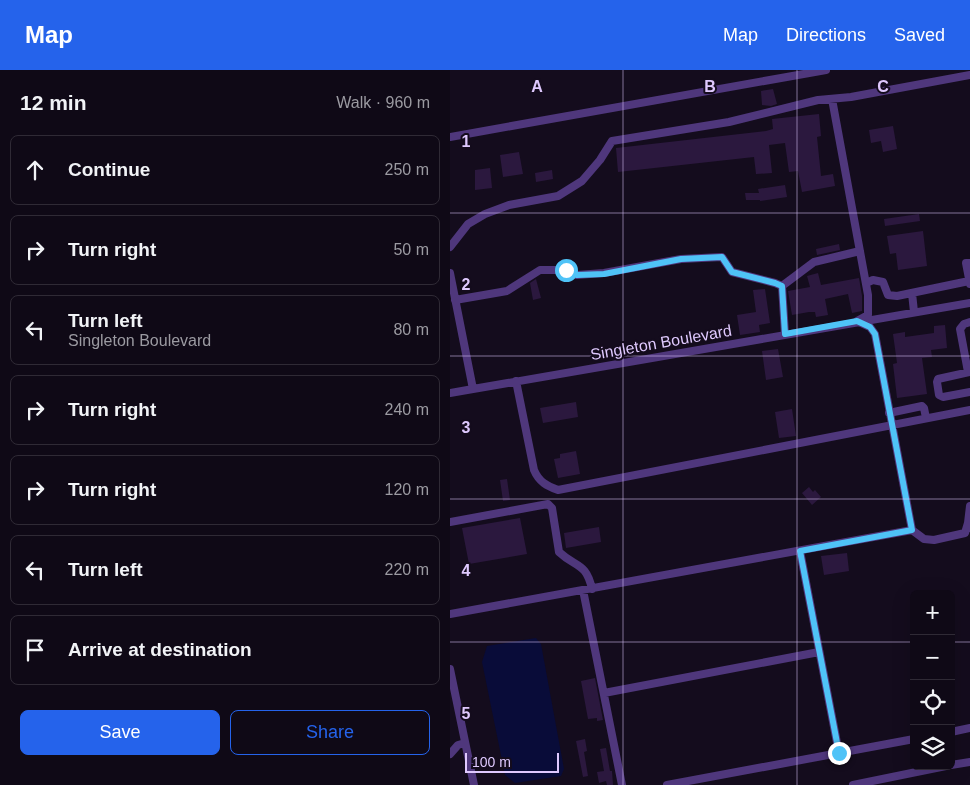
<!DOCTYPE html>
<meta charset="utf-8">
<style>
:root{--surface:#0f0916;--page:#1d1723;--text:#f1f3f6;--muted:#9b9aa1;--line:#2f2a35;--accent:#2563eb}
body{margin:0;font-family:Helvetica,sans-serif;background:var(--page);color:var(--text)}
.controls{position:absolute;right:15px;bottom:15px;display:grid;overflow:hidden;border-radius:8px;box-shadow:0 5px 20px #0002}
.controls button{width:45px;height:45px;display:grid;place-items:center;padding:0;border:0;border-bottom:1px solid var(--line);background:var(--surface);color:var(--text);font:25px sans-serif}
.scale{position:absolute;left:15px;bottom:12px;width:94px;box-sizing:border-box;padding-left:5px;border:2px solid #dfc9fe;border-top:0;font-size:14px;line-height:18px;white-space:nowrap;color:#dfc9fe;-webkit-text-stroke:4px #140c1d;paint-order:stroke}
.stop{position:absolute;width:15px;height:15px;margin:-11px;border:4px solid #4fc3f7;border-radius:50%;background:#fff}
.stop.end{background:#4fc3f7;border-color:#fff;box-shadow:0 1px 5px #0008}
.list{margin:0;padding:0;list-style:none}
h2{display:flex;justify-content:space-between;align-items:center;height:65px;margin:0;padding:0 20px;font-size:21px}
h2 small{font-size:16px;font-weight:400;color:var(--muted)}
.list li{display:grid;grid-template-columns:32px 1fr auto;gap:15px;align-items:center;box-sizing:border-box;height:70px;margin:0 10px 10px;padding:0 10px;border:1px solid var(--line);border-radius:8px}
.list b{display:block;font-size:19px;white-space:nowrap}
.list p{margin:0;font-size:16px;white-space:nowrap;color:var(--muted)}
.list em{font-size:16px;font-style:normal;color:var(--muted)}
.actions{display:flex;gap:10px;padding:15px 20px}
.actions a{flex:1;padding:11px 0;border:1px solid var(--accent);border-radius:8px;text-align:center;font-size:18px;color:var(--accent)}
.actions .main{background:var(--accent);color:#fff}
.icon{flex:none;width:28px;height:28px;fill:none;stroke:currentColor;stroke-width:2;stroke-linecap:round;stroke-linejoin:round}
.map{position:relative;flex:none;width:520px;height:715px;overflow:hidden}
header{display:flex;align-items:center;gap:30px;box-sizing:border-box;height:70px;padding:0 25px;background:var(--accent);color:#fff}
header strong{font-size:24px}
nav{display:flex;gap:28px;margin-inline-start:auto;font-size:18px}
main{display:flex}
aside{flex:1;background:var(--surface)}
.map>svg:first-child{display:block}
.water{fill:#090c39}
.building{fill:#2b183e}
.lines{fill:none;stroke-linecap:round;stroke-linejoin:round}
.minor{stroke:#4f377c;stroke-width:8}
.route{stroke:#4fc3f7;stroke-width:6}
.grid{fill:none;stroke:#dfc9fe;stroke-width:1;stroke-opacity:0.55}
.labels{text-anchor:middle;stroke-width:4;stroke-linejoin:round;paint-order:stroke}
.street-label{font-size:16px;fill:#dfc9fe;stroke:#140c1d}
.grid-label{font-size:16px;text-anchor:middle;font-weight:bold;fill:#dfc9fe;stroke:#140c1d;stroke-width:4;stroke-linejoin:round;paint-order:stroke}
</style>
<header>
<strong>Map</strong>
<nav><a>Map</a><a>Directions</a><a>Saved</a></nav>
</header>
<main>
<aside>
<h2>12 min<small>Walk · 960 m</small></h2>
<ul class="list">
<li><svg class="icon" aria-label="ahead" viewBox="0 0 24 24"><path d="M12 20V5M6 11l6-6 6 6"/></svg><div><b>Continue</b></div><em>250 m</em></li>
<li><svg class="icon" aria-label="right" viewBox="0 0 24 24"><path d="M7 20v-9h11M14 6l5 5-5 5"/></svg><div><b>Turn right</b></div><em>50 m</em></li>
<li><svg class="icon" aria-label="left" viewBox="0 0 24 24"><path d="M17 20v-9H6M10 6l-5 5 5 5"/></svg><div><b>Turn left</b><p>Singleton Boulevard</p></div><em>80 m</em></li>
<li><svg class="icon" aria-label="right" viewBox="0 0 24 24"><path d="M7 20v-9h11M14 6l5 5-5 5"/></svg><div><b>Turn right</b></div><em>240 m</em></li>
<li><svg class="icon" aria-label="right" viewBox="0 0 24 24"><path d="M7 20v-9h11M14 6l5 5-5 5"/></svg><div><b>Turn right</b></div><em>120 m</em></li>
<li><svg class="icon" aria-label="left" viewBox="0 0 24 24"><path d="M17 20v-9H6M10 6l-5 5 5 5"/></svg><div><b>Turn left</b></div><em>220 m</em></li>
<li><svg class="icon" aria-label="arrive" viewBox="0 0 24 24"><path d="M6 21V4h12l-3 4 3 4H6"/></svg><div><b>Arrive at destination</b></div></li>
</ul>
<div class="actions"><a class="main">Save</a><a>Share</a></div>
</aside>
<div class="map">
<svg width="520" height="715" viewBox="0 0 520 715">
<rect width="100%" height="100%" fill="#140c1d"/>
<path class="water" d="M86,568L91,574L114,699L111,706L65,713L55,705L32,592L37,576Z"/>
<path class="building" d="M323,19L327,34L321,36L312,35L311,21Z
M369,44L371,66L367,67L371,106L383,104L385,116L352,122L348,101L339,102L335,73L319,75L322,103L306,104L304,87L168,102L166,78L316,61L323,59L322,49Z
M443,56L447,79L433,82L431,71L421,73L419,60Z
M69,82L73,104L53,107L50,85Z
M40,98L42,118L25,120V100Z
M102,100L103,109L86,112L85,103Z
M335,115L337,127L310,131V130H296L295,123H309L308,119Z
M469,144L470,151L435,156L434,149Z
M473,161L477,196L448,200L446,183L440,184L437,166Z
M389,174L390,180L367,185L366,179Z
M368,203L371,215L409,208L412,226V241L402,243L398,224L375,229L378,245L366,247L365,242H359L342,245L338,221L360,217L357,206Z
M86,209L91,228L83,230L80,213Z
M315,219L320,253L309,255L310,262L290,265L287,245L306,242L303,220Z
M495,255L497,278L481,280L482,287L472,288L477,324L447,328L443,294L447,293L443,264L455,262V267L484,263V256Z
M328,279L333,307L316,310L312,281Z
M126,332L128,347L93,353L90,338Z
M342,339L346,366L329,368L325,342Z
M126,381L130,404L108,408L104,389L110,388V384Z
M57,409L60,430L53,431L50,410Z
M359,417L363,422L365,420L371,427L362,435L352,423Z
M70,448L77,484L19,494L12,458Z
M149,457L151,472L116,478L114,463Z
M397,483L399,501L374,505L371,486Z
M145,608L153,650L147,651V648L138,649L131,611Z
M135,669L137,681L134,682L138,706L133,707L126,671Z
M156,678L160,701H162L163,715H157L156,711L149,713L147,702L154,701L150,679Z"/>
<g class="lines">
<path class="minor" d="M382,29L418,225V245L407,251L420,257L425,264L462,460L474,469L484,470L515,463L518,453
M0,67L376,0
M0,177L18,154L35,144L59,135L108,126L132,111L150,90L162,71L279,52L368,30L401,27L520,5
M520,193H516L520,214
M0,203L23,319L520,233
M416,213L423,210L433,212L438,225L447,226L519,211
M332,216L364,192L410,181
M462,223L464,242
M5,230L57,221L90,200H116L127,205L154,203L231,189L272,187L282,202L325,213L332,216L335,264
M518,302L510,259L514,254L520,252
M520,302L488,309L487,312L489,325L493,327L520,322
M66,311L84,400C89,412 97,416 108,420L520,340
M0,323L23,319
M439,343L472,336L474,338L476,348
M0,452L98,434L102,438L109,482C126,498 136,492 142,519
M519,458L518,453L520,436
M350,481L389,683
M133,520L172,715
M0,544L462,460
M0,599L24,715
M154,623L369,582
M501,662L520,658
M0,684L8,675L15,673
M501,695L520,692
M217,715L464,669
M403,715L496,696"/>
</g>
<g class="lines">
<path class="route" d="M116,200L127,205L154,204L231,189L272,187L282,202L325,213L332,216L335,264L407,251L420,257L425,264L462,460L350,481L389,683"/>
</g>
<path class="grid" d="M173,0V715M347,0V715M0,143H520M0,286H520M0,429H520M0,572H464M501,572H520"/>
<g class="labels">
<g class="street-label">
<text transform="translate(211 272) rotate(-10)" y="6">Singleton Boulevard</text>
</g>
</g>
<g class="grid-label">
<text x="87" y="22">A</text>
<text x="260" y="22">B</text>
<text x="433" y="22">C</text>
<text x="16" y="77">1</text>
<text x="16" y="220">2</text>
<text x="16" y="363">3</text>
<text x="16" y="506">4</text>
<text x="16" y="649">5</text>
</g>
</svg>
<div class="controls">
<button>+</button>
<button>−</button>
<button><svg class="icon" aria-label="locate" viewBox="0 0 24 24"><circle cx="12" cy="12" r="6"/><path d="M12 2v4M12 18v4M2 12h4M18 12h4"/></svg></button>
<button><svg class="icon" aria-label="layers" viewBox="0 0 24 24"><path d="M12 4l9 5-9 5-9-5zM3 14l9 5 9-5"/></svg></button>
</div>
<div class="scale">100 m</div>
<div class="stop" style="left:116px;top:200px"></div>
<div class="stop end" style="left:389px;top:683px"></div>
</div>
</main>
